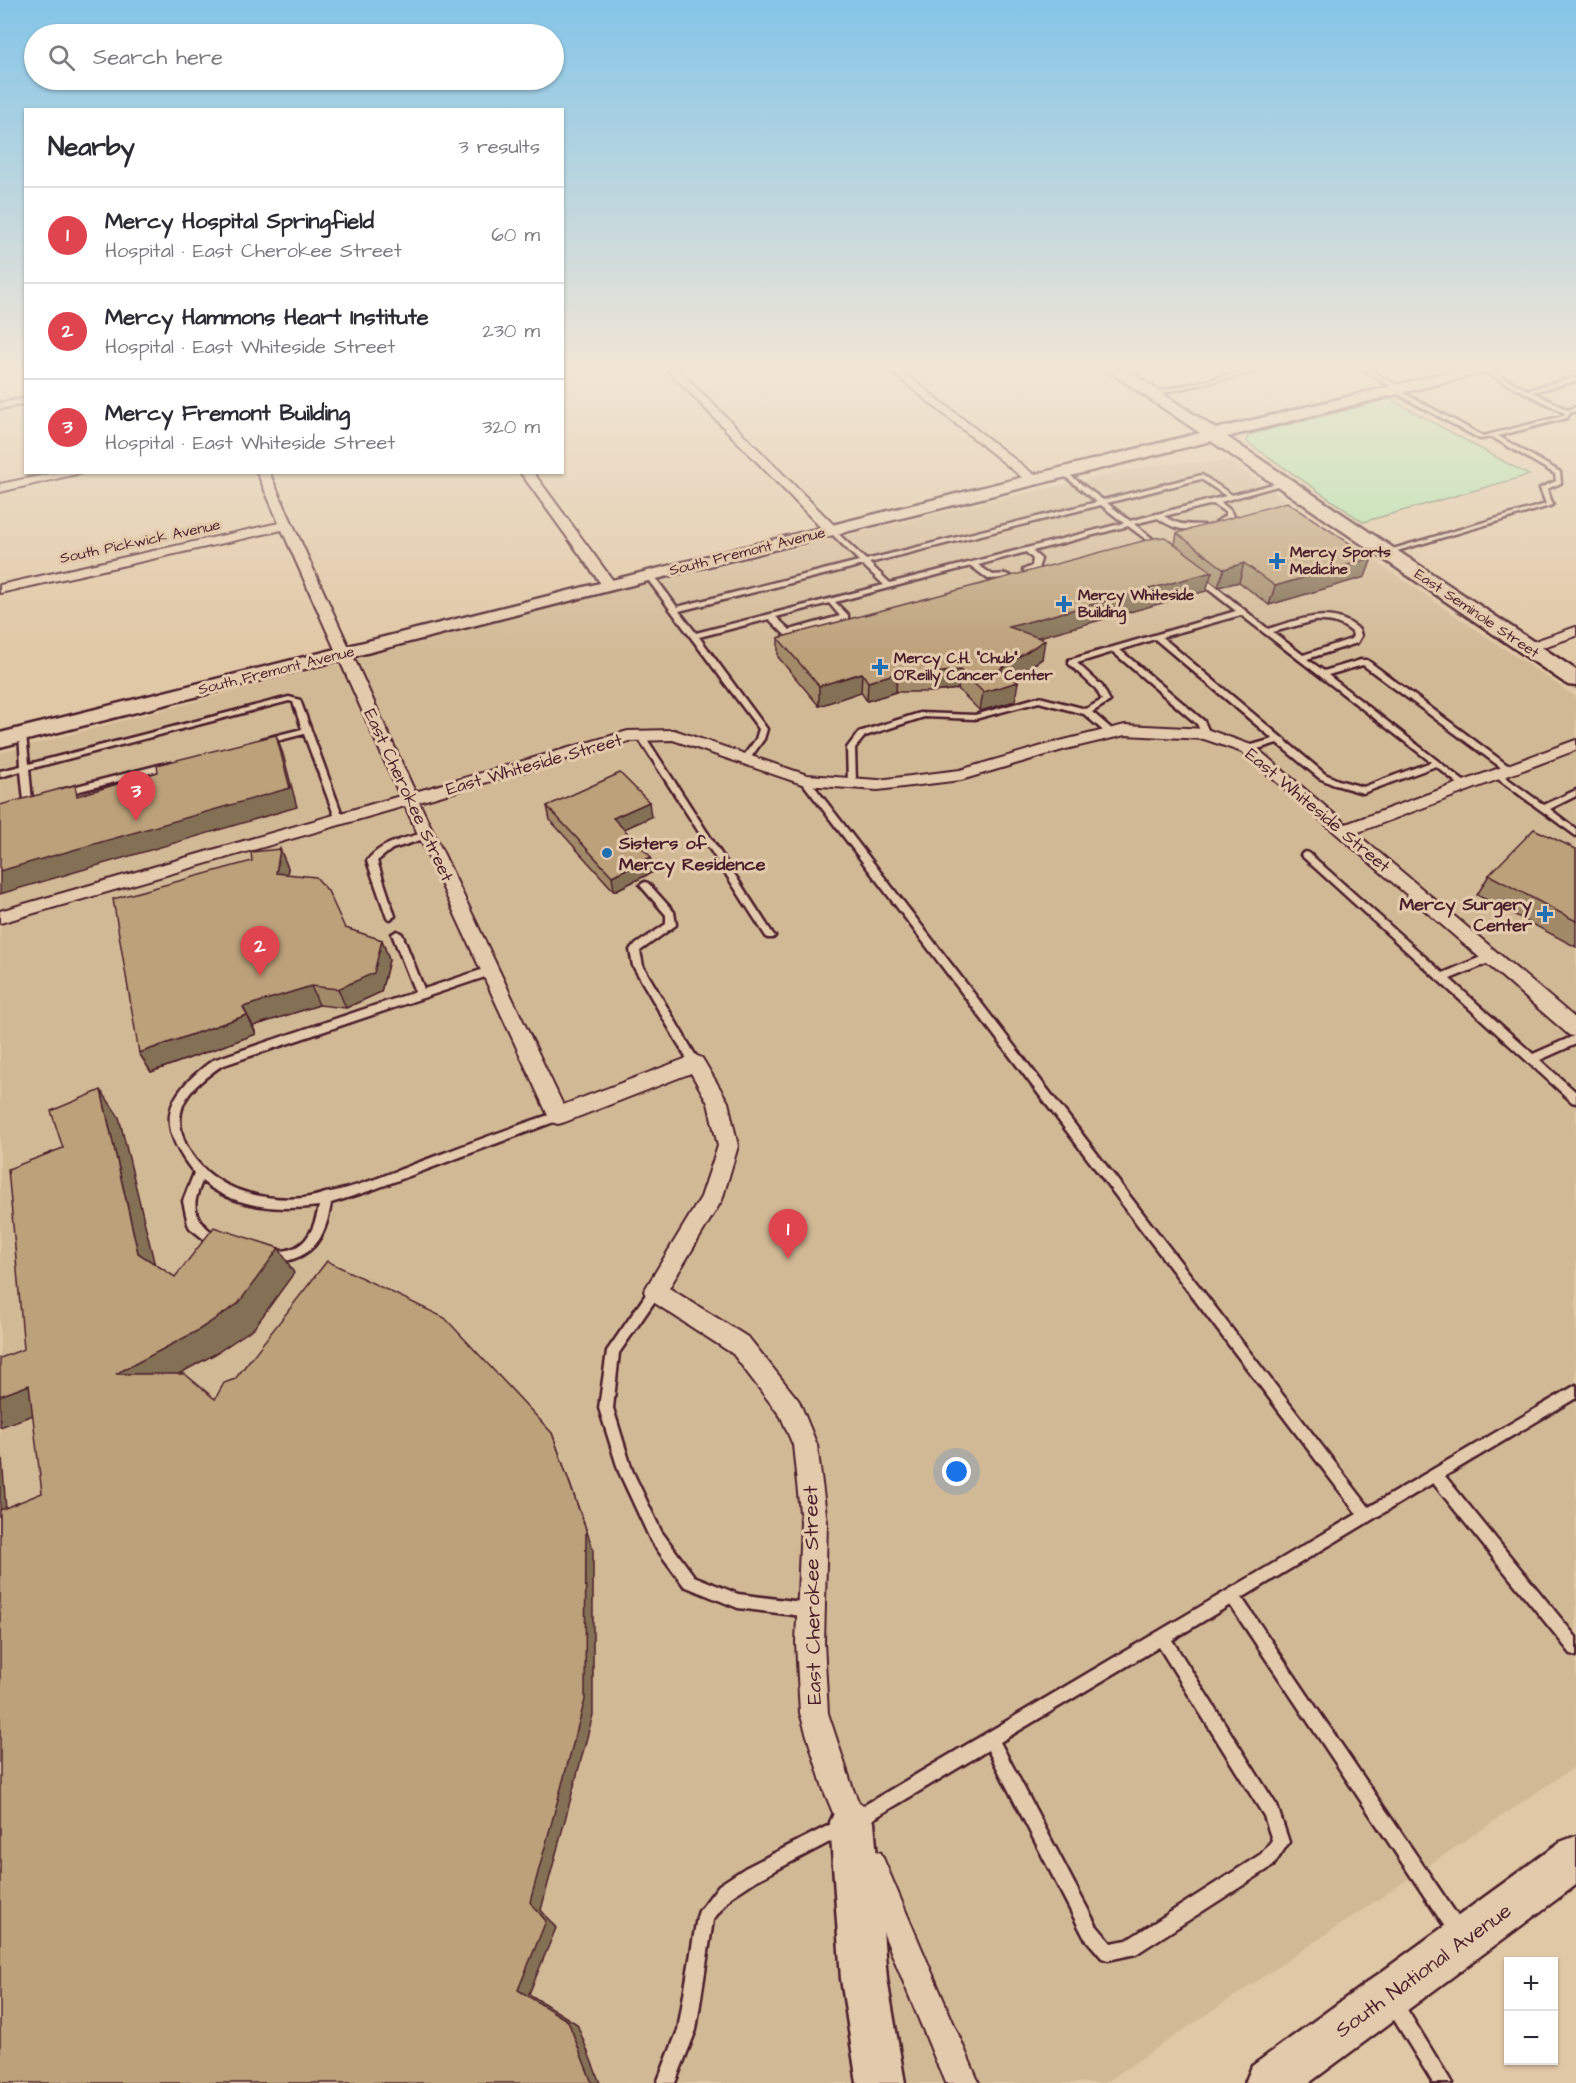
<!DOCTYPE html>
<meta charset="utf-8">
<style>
:root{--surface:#fff;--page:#f7f7f7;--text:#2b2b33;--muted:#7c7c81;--line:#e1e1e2;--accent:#1f6fb2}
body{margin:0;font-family:"Architects Daughter",sans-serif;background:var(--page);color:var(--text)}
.controls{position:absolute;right:18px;bottom:18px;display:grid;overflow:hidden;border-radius:0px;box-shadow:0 2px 4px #0004}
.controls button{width:54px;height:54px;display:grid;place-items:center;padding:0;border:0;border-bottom:2px solid var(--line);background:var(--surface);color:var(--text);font:30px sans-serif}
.you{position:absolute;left:957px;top:1472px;width:21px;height:21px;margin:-15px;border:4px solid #fff;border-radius:50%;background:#1a73e8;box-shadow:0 0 0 9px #1a73e833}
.badge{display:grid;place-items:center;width:39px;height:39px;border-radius:50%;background:var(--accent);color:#fff;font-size:20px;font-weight:700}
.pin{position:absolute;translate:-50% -50px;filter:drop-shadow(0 2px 3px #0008)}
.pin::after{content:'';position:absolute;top:32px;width:21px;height:18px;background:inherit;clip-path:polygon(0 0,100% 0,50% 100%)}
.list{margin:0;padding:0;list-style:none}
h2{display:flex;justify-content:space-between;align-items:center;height:78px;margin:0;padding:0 24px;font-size:26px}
h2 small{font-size:20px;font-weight:400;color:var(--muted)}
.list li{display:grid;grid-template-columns:39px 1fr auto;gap:18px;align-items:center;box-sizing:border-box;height:96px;padding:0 24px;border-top:2px solid var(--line)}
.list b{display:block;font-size:22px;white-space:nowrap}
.list p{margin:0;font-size:20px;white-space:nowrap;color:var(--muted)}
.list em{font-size:20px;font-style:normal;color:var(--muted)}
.icon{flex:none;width:33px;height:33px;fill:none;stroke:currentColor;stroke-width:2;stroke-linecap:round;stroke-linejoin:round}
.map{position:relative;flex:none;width:1576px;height:2083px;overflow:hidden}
.search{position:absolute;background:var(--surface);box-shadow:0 2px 4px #0004;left:24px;top:24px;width:540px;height:66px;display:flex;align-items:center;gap:15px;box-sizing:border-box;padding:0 21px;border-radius:33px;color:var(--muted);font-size:22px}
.panel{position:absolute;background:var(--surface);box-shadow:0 2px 4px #0004;left:24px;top:108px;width:540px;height:366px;border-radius:0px}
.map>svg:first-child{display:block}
.built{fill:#d2b996}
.green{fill:#ace4a8;stroke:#7b826a;stroke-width:1.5}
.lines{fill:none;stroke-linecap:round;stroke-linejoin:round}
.lane-casing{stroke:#4a1f2b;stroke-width:5}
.street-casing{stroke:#4a1f2b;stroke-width:4}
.secondary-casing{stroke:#4a1f2b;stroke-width:5}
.lane{fill:#e4caac;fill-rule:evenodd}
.street{fill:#e4caac;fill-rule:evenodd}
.secondary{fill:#e4caac;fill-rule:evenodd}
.wall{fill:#a28a69;stroke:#4a1f2b;stroke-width:1.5}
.shaded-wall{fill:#847155;stroke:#4a1f2b;stroke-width:1.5}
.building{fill:#bca17a;stroke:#4a1f2b;stroke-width:1.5}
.poi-dot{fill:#1f6fb2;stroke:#e4caac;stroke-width:2}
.labels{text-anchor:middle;stroke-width:6;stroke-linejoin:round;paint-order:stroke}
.far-street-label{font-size:15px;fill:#4a1f2b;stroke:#e4caac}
.far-poi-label{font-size:15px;font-weight:bold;fill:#4a1f2b;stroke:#e4caac;text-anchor:start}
.street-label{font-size:18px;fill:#4a1f2b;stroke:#e4caac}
.poi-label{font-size:18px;font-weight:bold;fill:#4a1f2b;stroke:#e4caac;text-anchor:start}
.near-street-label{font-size:21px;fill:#4a1f2b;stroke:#e4caac}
</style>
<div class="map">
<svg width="1576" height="2083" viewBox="0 0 1576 2083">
<rect width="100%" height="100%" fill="#e0c7a5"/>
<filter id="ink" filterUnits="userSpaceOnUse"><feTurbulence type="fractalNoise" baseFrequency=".0167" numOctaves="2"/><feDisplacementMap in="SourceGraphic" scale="12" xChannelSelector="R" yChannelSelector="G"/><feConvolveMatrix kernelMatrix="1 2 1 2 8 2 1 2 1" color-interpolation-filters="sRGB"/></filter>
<g filter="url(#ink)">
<path class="built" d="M1184,462H1229L1576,697V1766L1105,2083H0V753L527,614L968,506L1134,469Z"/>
<path class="green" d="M1390,399L1529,475L1363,522L1247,442L1248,435Z"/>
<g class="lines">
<defs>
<path id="lane" d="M1276,365H1285L1154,395L1151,393Z
M1478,367H1482L1528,390L1576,377V381L1533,392L1568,410L1576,407V411L1570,413L1567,418L1498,436L1560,472L1561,483L1547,489L1553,505L1390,553H1386V551L1546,504L1540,488L1556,481L1555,474L1492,437L1480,439L1392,391V389L1394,388L1366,372L1371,371L1402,388V390L1400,391L1483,436L1563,416L1565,413L1478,369Z
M1064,471L1103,500L1202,475L1232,495L1285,481L1288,483L1220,502L1230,510L1233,516L1221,523L1216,522L1226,515L1225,512L1213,504L1164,516C1181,527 1187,524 1204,525V527C1186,532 1173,529 1158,518L1134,524L1163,547V549H1159L1128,526L1032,551L1041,559L1038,569L1027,572L1023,570L1032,566L1033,559L1026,552L978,565L993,575L1006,574L1010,576L1009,578L988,579L971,566L835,602L848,615V619L791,635H785L769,619L699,637L767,729L764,739L749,760H743L742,758L756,739L759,729L646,577V573H652L677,607L859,561L829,531V529H833L866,560L1097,502L1062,474V472ZM1201,479L1226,496L1130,521L1107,503ZM1101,505L1124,523L890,583L869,563ZM863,565L884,585L696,633L679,611ZM829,603L840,616L790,630L776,617Z
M1194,574H1200L1268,629C1294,621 1328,607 1353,625C1358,628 1360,630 1361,636L1357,643L1307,659L1324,671L1361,660H1367L1514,770L1510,773L1507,772L1363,665L1328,675L1470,786L1469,788H1463L1436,766L1363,793L1332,784L1319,778L1277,743L1248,752L1245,751V747L1273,739L1155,639L1120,650L1204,721L1210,734L1209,736H1203L1197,724L1113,652L1077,663L1102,686L1110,701L1092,712L1114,731V735H1108L1084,714L1039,702L975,719L924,717L865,736L855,748L856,783L852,786L848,783L847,748L859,732L920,713L975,715L1039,697L1086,709L1102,700L1096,689L1069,664V660L1236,611L1194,578ZM1241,615L1431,762L1363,787L1338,780L1325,774L1162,637ZM1314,621C1329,620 1340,622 1352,632L1353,636L1351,639L1303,655L1273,632Z
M289,697L300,700L344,820L343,822H337L336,820L304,734L265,744L261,741L262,739L302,729L293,702L289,701L29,769L32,801L28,804L24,801L21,771L0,777V771L21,766L19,733L22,732L26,735L29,764Z
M641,733L645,736L773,934L775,936L773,938H767L637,736Z
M171,762L175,765L174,767L64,795L60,792L61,790Z
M1497,771L1544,805L1576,790V796L1550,809L1576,829V836L1494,776L1493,774Z
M805,777L808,778L1369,1507L1576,1385V1398L1445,1476L1576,1637V1656L1571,1654L1433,1483L1242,1598L1465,1927L1467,1933L1465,1939L1459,1941L1453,1939L1230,1605L1172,1640L1277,1806L1289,1842L1273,1866L1136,1954L1108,1960L1102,1958L1084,1937L988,1750L863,1825L857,1827L851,1825L849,1819L851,1813L1357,1514L802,782V778ZM1159,1647L1264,1816L1272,1840L1261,1854L1127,1940L1111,1943L1096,1925L1000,1742Z
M427,832L430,833L432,835L430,837L392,849L377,861L395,916L390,919L387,918L367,861C381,842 406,838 427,832Z
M1306,852L1309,853L1443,973L1488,954H1496L1497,957L1496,960L1450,979L1533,1054L1576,1035V1044L1540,1060L1576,1092V1103L1572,1102L1303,857L1301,855L1303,853Z
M645,882L648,883L674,912L676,925L640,951L643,966L700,1063L699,1066H691L633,966L630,950L632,947L666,924V915L640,885Z
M397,931L402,934L424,989L490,967L495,971L494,974L221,1066C207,1076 190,1088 183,1105C178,1118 180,1132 186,1145C208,1188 258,1202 304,1198C312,1197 319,1195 326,1193C355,1188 383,1176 412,1165C460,1147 509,1128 558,1112L562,1113L564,1116L562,1119L372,1190L331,1203C327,1228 319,1251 293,1259C283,1262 274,1263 265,1260L263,1256L265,1252C272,1250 280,1252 288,1250C309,1245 315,1225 319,1206C280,1211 234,1208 202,1181C200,1187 197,1193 196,1199C192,1217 208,1233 224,1238L226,1242L224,1246L220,1247L210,1244L190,1228L188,1224L183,1201L194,1173C155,1124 164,1096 213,1060L415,992L392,934Z
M655,1286L659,1287L661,1291L659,1295L619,1353L613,1408L632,1470L661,1531L694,1576L738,1594L810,1603L815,1605L817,1610L815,1615L810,1617L738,1608L684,1586L651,1541L619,1472L599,1408L607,1351L651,1287Z
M843,1818L849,1820L851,1826L849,1832L757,1880L731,1897L713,1920L696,2030L675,2083H657L678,2030L697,1917L699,1911L719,1885L745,1868Z
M1394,1995L1400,1998L1452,2083H1433L1388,2010L1385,2004L1388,1998Z"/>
<path id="street" d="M663,365H674L836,527L837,530L836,533H826Z
M883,365H894L1037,477V483H1029Z
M26,398V404L0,409V403Z
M59,472H85L0,492V484Z
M257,472H269L415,792L628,731L674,730L807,775L878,780L960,770L1056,742L1125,725L1206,729L1254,746L1346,824L1576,740V750L1356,833L1576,1019V1037L1569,1035L1242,752L1204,739L1125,735L1066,749L961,780L878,790L805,785L673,740L629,741L419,802L563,1105L695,1055L702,1058L728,1102L738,1146L722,1200L669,1288L749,1338L799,1401L817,1445L827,1522L824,1643L828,1713L853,1789L869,1826L865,1837L854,1841L843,1837L824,1791L800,1713L796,1643L801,1522L793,1445L781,1417L733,1354L647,1298L644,1291L701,1197L718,1146L708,1103L691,1073L565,1122L558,1124L551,1122L405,806L0,923V911L400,796L282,530L0,593V585L279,523Z
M520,472H533L614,582L616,585L614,588H604Z
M1576,627V636L1528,652L1521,648L1523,645Z
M870,1849L881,1853L979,2083H945L855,1864L859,1853Z"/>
<path id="secondary" d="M1103,365H1120L1216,429L1478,365H1502L1501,368L1227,437L1576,670V686L1568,685L1211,441L616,589L0,747V733L1200,433L1104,368Z
M852,1800L867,1807L874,1822L887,1979L905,2083H857L841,1979L830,1822L837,1807Z
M1576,1836V1885L1309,2083H1245L1252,2066L1560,1842Z"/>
</defs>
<use href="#lane" class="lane-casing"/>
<use href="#street" class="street-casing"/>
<use href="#secondary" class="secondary-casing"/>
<use href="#lane" class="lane"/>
<use href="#street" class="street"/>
<use href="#secondary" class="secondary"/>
</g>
<path class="wall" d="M1177,533L1372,558L1365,577L1269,605L1239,582L1218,587L1209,580L1206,591L1038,637L1042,659L1012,678L1015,701L980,711L958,689L933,692H896L867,701L861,692L819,706L778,657V638L1175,544Z
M547,806L651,817L624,829L653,872L614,891L550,820Z
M280,849L288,868L287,874L345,928L382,940L389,960L381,992L346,1008L319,1005L253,1026L256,1034L151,1072L139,1053L252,861Z
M1576,849V947L1477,895L1489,875Z"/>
<path class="shaded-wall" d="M1372,558L1365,577L1269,605L1275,586Z
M1244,563L1239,582L1218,587L1224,569Z
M1212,572L1206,591L1006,646L1009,627Z
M1045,640L1042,659L997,688L1000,669Z
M960,670L958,689L933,692L935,673Z
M862,673L861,692L819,706V686Z
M897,673L896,692L867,701L868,682Z
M1018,682L1015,701L980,711L983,692Z
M276,735L283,754L297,807L0,894V871Z
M649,802L651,817L615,833L613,818Z
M280,849L288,868L284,892L276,873Z
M651,857L653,872L614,891L612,876Z
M382,940L389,960L381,992L346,1008L338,989Z
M311,986L319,1005L253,1026L243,1007Z
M247,1015L256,1034L151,1072L139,1053Z
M101,1090L119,1117L158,1278L138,1253Z
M279,1248L294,1273L254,1328L215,1354L137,1397L116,1374Z
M29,1385L53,1408L0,1427V1396Z
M552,1433L593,1549V1715L541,1910L556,1928L529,1994L577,2024L600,2083H592L518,1990L530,1902Z
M0,1455L2,1457L8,1537L0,1531Z"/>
<path class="building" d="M1287,502L1372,558L1275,586L1244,563L1224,569L1177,533Z
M1165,537L1212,572L1009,627L1045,640L1000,669L1018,682L983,692L960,670L935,673H897L868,682L862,673L819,686L778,638L1154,538Z
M276,735L290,788L0,871V805L75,785L77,796L158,772L157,765Z
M620,773L649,802L613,818L651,857L612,876L547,806Z
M1534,829L1576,849V921L1489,875Z
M280,849L276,873L316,877L328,891L345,928L382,940L374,973L338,989L311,986L243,1007L247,1015L139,1053L113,899L252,861L251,852Z
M101,1090L138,1253L175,1277L214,1227L279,1248L238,1304L197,1331L116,1374H185L215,1399L224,1383L235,1379L327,1261L445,1318L552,1433L586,1530L585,1700L530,1902L546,1921L518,1990L568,2021L592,2083H0V1510L42,1493L29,1385L0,1396V1358L24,1349L8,1169L63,1148L51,1111Z"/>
</g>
<linearGradient id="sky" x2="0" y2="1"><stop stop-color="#84c5e8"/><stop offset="0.56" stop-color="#f1e6d6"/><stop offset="1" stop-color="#f1e6d6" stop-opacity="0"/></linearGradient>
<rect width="1576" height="656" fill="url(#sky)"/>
<g class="poi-dot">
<path d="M1274 552h6v6h6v6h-6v6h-6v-6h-6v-6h6z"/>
<path d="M1061 595h6v6h6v6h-6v6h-6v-6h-6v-6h6z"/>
<path d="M877 658h6v6h6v6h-6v6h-6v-6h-6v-6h6z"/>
<circle cx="607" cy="853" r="6"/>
<path d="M1542 905h6v6h6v6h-6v6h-6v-6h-6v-6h6z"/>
</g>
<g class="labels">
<g class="far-street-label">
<text transform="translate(140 541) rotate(-12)" y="5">South Pickwick Avenue</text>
<text transform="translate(747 551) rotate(-14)" y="5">South Fremont Avenue</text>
<text transform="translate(1477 613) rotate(34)" y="5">East Seminole Street</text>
<text transform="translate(276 670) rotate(-14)" y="5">South Fremont Avenue</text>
</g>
<g class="far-poi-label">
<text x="1290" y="557">Mercy Sports<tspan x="1290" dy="17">Medicine</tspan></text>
<text x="1078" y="600">Mercy Whiteside<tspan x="1078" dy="17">Building</tspan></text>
<text x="894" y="663">Mercy C.H. "Chub"<tspan x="894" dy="17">O'Reilly Cancer Center</tspan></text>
</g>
<g class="street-label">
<text transform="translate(534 764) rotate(-16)" y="6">East Whiteside Street</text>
<text transform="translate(409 795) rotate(65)" y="6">East Cherokee Street</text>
<text transform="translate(1318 810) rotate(40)" y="6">East Whiteside Street</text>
</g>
<g class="poi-label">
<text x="619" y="849">Sisters of<tspan x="619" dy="21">Mercy Residence</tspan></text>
<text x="1532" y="910" text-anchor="end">Mercy Surgery<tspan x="1532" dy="21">Center</tspan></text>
</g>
<g class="near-street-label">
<text transform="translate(812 1595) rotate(-91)" y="7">East Cherokee Street</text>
<text transform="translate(1423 1970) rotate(-36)" y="7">South National Avenue</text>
</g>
</g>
</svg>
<div class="controls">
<button>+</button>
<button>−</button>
</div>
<div class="you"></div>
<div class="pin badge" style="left:788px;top:1259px;background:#e0444e">1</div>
<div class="pin badge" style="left:260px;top:976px;background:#e0444e">2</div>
<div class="pin badge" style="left:136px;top:821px;background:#e0444e">3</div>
<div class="search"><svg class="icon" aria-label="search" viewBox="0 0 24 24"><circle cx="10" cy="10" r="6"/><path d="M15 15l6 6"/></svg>Search here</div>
<section class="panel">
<h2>Nearby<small>3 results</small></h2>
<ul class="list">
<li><span class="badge" style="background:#e0444e">1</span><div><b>Mercy Hospital Springfield</b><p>Hospital · East Cherokee Street</p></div><em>60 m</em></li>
<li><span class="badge" style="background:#e0444e">2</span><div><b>Mercy Hammons Heart Institute</b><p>Hospital · East Whiteside Street</p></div><em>230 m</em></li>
<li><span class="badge" style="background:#e0444e">3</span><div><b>Mercy Fremont Building</b><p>Hospital · East Whiteside Street</p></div><em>320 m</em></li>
</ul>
</section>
</div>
